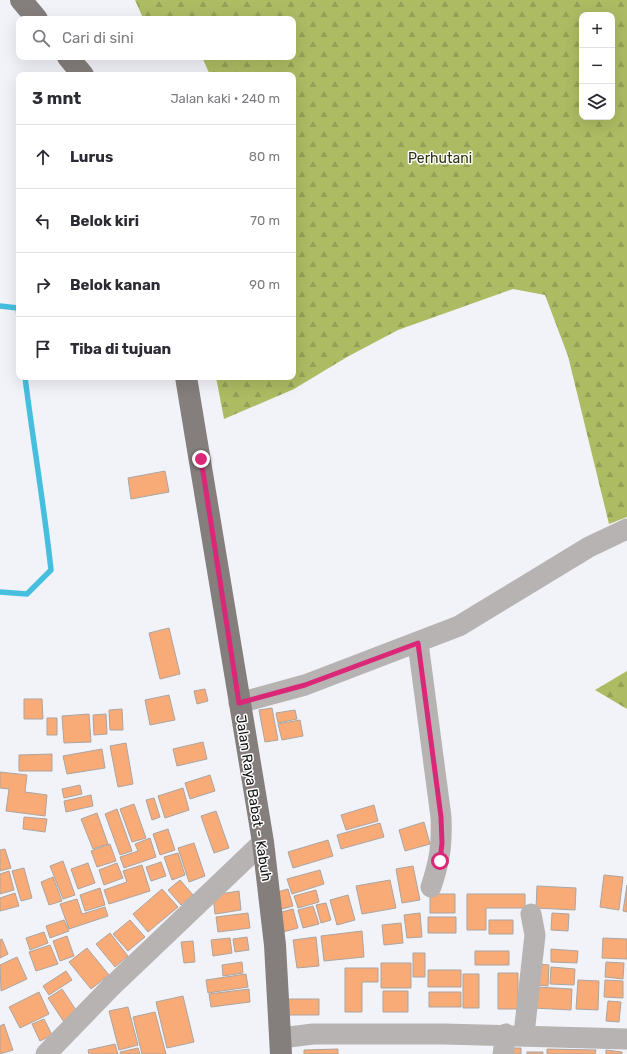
<!DOCTYPE html>
<html lang="id">
<meta charset="utf-8">
<style>
:root{--surface:#fff;--page:#f2f2f3;--text:#2b2b33;--muted:#7c7c81;--line:#e1e1e2}
body{margin:0;font-family:Rubik,sans-serif;background:var(--page);color:var(--text)}
.controls{position:absolute;right:12px;top:12px;display:grid;overflow:hidden;border-radius:8px;box-shadow:0 4px 16px #0002}
.controls button{width:36px;height:36px;display:grid;place-items:center;padding:0;border:0;border-bottom:1px solid var(--line);background:var(--surface);color:var(--text);font:20px sans-serif}
.stop{position:absolute;width:12px;height:12px;margin:-9px;border:3px solid #db2777;border-radius:50%;background:#fff}
.stop.end{background:#db2777;border-color:#fff;box-shadow:0 1px 4px #0008}
.list{margin:0;padding:0;list-style:none}
h2{display:flex;justify-content:space-between;align-items:center;height:52px;margin:0;padding:0 16px;font-size:17px}
h2 small{font-size:13px;font-weight:400;color:var(--muted)}
.list li{display:grid;grid-template-columns:26px 1fr auto;gap:12px;align-items:center;box-sizing:border-box;height:64px;padding:0 16px;border-top:1px solid var(--line)}
.list b{display:block;font-size:15px;white-space:nowrap}
.list em{font-size:13px;font-style:normal;color:var(--muted)}
.icon{flex:none;width:22px;height:22px;fill:none;stroke:currentColor;stroke-width:2;stroke-linecap:round;stroke-linejoin:round}
.map{position:relative;flex:none;width:627px;height:1054px;overflow:hidden}
.search{position:absolute;background:var(--surface);box-shadow:0 4px 16px #0002;left:16px;top:16px;width:280px;height:44px;display:flex;align-items:center;gap:10px;box-sizing:border-box;padding:0 14px;border-radius:8px;color:var(--muted);font-size:15px}
.panel{position:absolute;background:var(--surface);box-shadow:0 4px 16px #0002;left:16px;top:72px;width:280px;height:308px;border-radius:8px}
.map>svg:first-child{display:block}
.forest{fill:url(#forest-firs);fill-rule:evenodd}
.lines{fill:none;stroke-linecap:round;stroke-linejoin:round}
.stream{stroke:#46bfde;stroke-width:5.5}
.building{fill:#f8aa77;stroke:#aba5a1}
.street{stroke:#b6b3b2;stroke-width:21}
.primary{stroke:#847e7c;stroke-width:22}
.route{stroke:#db2777;stroke-width:5}
.labels{text-anchor:middle;stroke-width:3;stroke-linejoin:round;paint-order:stroke}
.park-label{font-size:14px;fill:#2d330d;stroke:#fff}
.street-label{font-size:14px;fill:#121214;stroke:#fff}
</style>
<div class="map">
<svg width="627" height="1054" viewBox="0 0 627 1054">
<defs>
<pattern id="forest-firs" width="22" height="20" patternUnits="userSpaceOnUse"><rect width="22" height="20" fill="#adbb63"/><path d="M5 1l3.5 6h-7zM16 11l3.5 6h-7z" fill="#94a055"/></pattern>
</defs>
<rect width="100%" height="100%" fill="#f2f2f9"/>
<path class="forest" d="M135,0H627V517L609,524L568,356L545,295L513,289L398,330L347,357L294,389L224,419L216,377H293V75H210L202,57H293V19L143,18ZM582,15H612V117H582Z
M627,671V709L595,690Z"/>
<g class="lines">
<path class="stream" d="M0,306L18,308L19,317
M0,592L27,594L51,570C44,505 33,441 25,377"/>
</g>
<path class="building" d="M165,471L169,492L131,499L128,478Z
M169,628L180,674L160,679L149,633Z
M205,689L208,701L197,704L194,691Z
M169,695L175,720L150,725L145,700Z
M24,699H42L43,719H24Z
M272,708L278,740L265,742L259,710Z
M122,709L123,730H110L109,710Z
M295,710L297,719L278,723L276,713Z
M89,714L91,742L64,743L62,716Z
M106,714L107,734L94,735L93,715Z
M47,718H57V735H47Z
M300,720L303,736L282,740L278,724Z
M203,742L207,759L177,766L173,749Z
M126,743L133,784L118,787L110,746Z
M102,749L105,768L67,774L63,756Z
M52,754V771H19V755Z
M0,772L27,775L25,792L47,795L45,816L6,811L9,789L0,788Z
M210,775L215,791L190,799L185,783Z
M80,785L82,794L64,798L62,789Z
M183,788L189,810L165,818L158,796Z
M91,795L93,806L66,812L64,801Z
M154,798L160,817L152,820L146,800Z
M134,804L146,838L132,842L120,809Z
M374,805L378,821L346,830L341,815Z
M117,809L132,851L120,855L105,814Z
M216,811L229,848L214,853L201,816Z
M97,813L108,844L93,849L81,819Z
M24,817L47,819L45,832L23,829Z
M424,822L430,844L405,851L399,830Z
M380,823L384,837L341,849L337,835Z
M168,829L175,850L160,855L153,834Z
M150,838L156,857L124,868L120,857L138,851L135,844Z
M328,840L333,856L293,868L288,852Z
M194,843L205,876L189,882L178,848Z
M110,844L116,861L97,867L91,851Z
M5,849L11,868L0,871V850Z
M178,853L185,875L172,880L164,857Z
M63,861L75,895L63,899L50,866Z
M161,862L166,876L151,881L146,867Z
M88,863L95,883L78,889L71,869Z
M117,863L123,878L104,885L99,870Z
M142,865L150,891L109,904L104,890L127,882L123,871Z
M413,866L420,900L402,903L396,869Z
M24,868L32,898L21,901L12,871Z
M320,870L324,884L292,894L287,879Z
M9,871L14,890L0,894V874Z
M604,875L623,877L619,910L600,907Z
M53,877L62,901L49,905L41,882Z
M180,880L193,895L181,905L168,890Z
M390,880L396,908L362,914L356,886Z
M627,885V912L623,911Z
M537,886L576,888L575,910L536,908Z
M100,888L105,905L85,911L80,895Z
M162,889L178,907L148,932L133,914Z
M288,889L293,906L275,911L270,894Z
M316,890L319,902L298,908L294,896Z
M239,891L241,910L215,914L213,895Z
M15,893L19,906L0,911V898Z
M430,894H455V913H430Z
M467,894H525V908H486V930H467Z
M348,895L355,920L337,925L330,900Z
M77,899L82,914L105,907L108,916L69,929L60,904Z
M326,903L331,920L321,923L316,905Z
M313,906L319,924L303,928L298,910Z
M293,909L298,928L283,932L278,913Z
M248,913L250,928L218,932L216,917Z
M420,913L422,937L407,938L404,915Z
M552,913L569,914L568,931L551,930Z
M428,917H456V933H428Z
M64,920L69,931L50,938L46,926Z
M130,920L145,937L128,951L113,934Z
M489,920H513V934H489Z
M401,923L403,943L384,945L382,925Z
M362,931L364,957L324,961L321,936Z
M44,932L48,943L30,950L26,938Z
M110,933L128,956L115,967L96,944Z
M67,936L74,956L60,961L53,941Z
M247,937L249,950L235,952L233,939Z
M316,937L319,966L297,968L293,940Z
M230,938L232,953L213,956L211,940Z
M603,938L627,939V959L602,958Z
M2,939L8,954L0,958V940Z
M193,941L195,962L184,963L181,942Z
M50,945L58,964L36,971L29,952Z
M87,948L109,975L91,989L69,962Z
M551,949L578,951L577,963L551,962Z
M475,951H509V965H475Z
M413,953H425V977H413Z
M17,957L27,979L1,991L0,965Z
M242,962L243,973L223,976L222,965Z
M606,962L624,963L623,979L605,977Z
M381,963H411V988H381Z
M538,964L549,965L548,986L536,985Z
M551,967L575,969L574,985L550,984Z
M345,968H378V982H362V1012H345Z
M428,970H461V987H428Z
M66,971L72,980L49,995L43,986Z
M498,973H518V1009H498Z
M246,974L248,987L208,993L206,980Z
M463,974H479V1008H463Z
M578,980L599,981L598,1010L576,1009Z
M605,980L623,981V998L604,997Z
M536,987L572,989L571,1010L534,1008Z
M62,989L80,1016L66,1025L48,998Z
M249,989L250,1002L211,1007L209,994Z
M383,991H408V1012H383Z
M39,992L49,1014L20,1028L9,1007Z
M429,992H461V1007H429Z
M183,996L194,1042L167,1048L156,1002Z
M288,999H319V1015H288Z
M608,1001L621,1002L619,1022L606,1021Z
M128,1007L138,1045L119,1050L109,1011Z
M155,1012L166,1054H142L133,1017Z
M44,1019L52,1035L40,1041L32,1024Z
M4,1024L13,1050L0,1054V1026Z
M115,1044L118,1054H89L88,1050Z
M138,1048L140,1054H121L120,1052Z
M508,1048H521V1054H508Z
M338,1049V1054H304V1050Z
M547,1049L596,1050L595,1054H547Z
M606,1050L622,1052V1054H606Z
M527,1052H543V1054H527Z"/>
<g class="lines">
<path class="street" d="M418,643L441,817C442,845 440,860 431,887
M239,703L305,685L459,626L589,547L627,529
M524,1034L535,935L531,914
M281,1038L313,1034H444L627,1039
M46,1054L110,988L263,842
M503,1054L506,1034"/>
<path class="primary" d="M21,0L37,19
M68,57L83,75
M186,377L263,842L275,945L281,1054"/>
</g>
<g class="lines">
<path class="route" d="M201,459L239,703L305,685L418,643L441,817L442,843L440,861"/>
</g>
<g class="labels">
<g class="park-label">
<text x="440" y="163">Perhutani</text>
</g>
<g class="street-label">
<text transform="translate(254 798) rotate(81)" y="5">Jalan Raya Babat - Kabuh</text>
</g>
</g>
</svg>
<div class="controls">
<button>+</button>
<button>−</button>
<button><svg class="icon" aria-label="layers" viewBox="0 0 24 24"><path d="M12 4l9 5-9 5-9-5zM3 14l9 5 9-5"/></svg></button>
</div>
<div class="stop" style="left:440px;top:861px"></div>
<div class="stop end" style="left:201px;top:459px"></div>
<div class="search"><svg class="icon" aria-label="search" viewBox="0 0 24 24"><circle cx="10" cy="10" r="6"/><path d="M15 15l6 6"/></svg>Cari di sini</div>
<section class="panel">
<h2>3 mnt<small>Jalan kaki · 240 m</small></h2>
<ul class="list">
<li><svg class="icon" aria-label="ahead" viewBox="0 0 24 24"><path d="M12 20V5M6 11l6-6 6 6"/></svg><div><b>Lurus</b></div><em>80 m</em></li>
<li><svg class="icon" aria-label="left" viewBox="0 0 24 24"><path d="M17 20v-9H6M10 6l-5 5 5 5"/></svg><div><b>Belok kiri</b></div><em>70 m</em></li>
<li><svg class="icon" aria-label="right" viewBox="0 0 24 24"><path d="M7 20v-9h11M14 6l5 5-5 5"/></svg><div><b>Belok kanan</b></div><em>90 m</em></li>
<li><svg class="icon" aria-label="arrive" viewBox="0 0 24 24"><path d="M6 21V4h12l-3 4 3 4H6"/></svg><div><b>Tiba di tujuan</b></div></li>
</ul>
</section>
</div>
